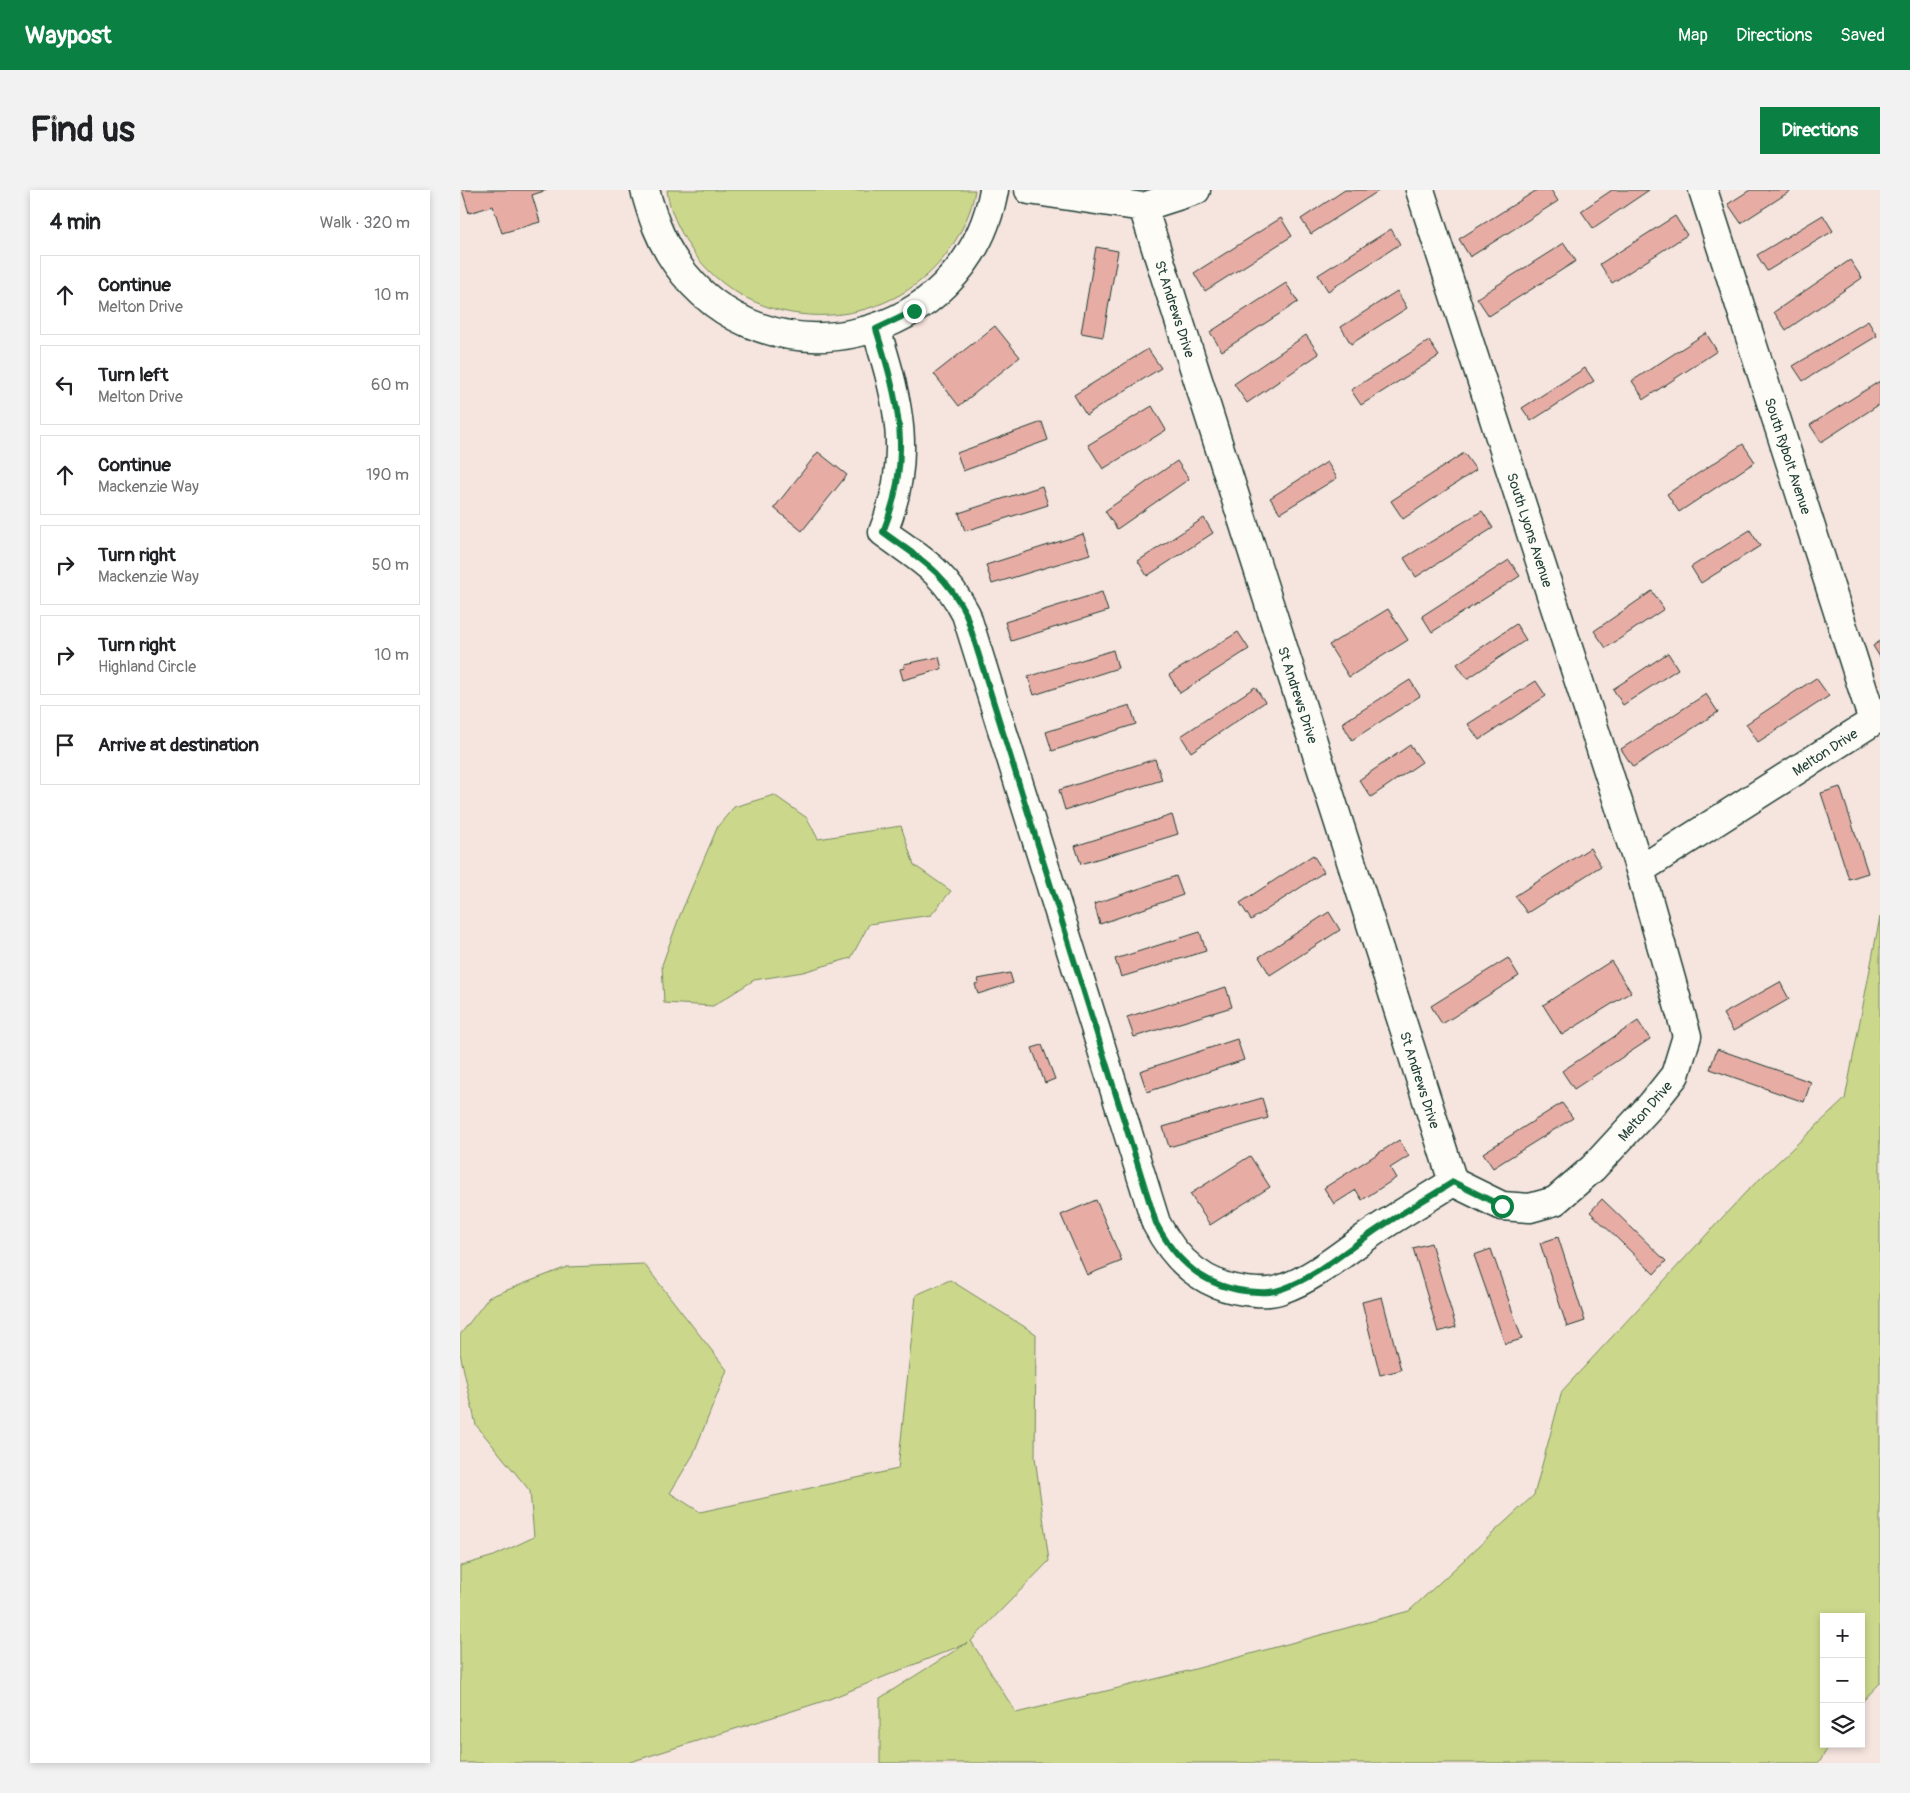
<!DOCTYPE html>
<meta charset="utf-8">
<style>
:root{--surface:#fff;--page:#f2f2f2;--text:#202124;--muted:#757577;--line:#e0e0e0;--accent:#0b8043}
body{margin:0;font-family:Pangolin,sans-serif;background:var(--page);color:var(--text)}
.controls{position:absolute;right:15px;bottom:15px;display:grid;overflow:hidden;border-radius:0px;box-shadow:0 2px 8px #0003}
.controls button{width:45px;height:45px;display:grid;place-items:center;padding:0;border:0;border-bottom:1px solid var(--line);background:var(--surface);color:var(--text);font:25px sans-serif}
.stop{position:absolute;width:15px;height:15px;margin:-11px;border:4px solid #0b8043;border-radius:50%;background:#fff}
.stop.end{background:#0b8043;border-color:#fff;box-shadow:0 1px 5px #0008}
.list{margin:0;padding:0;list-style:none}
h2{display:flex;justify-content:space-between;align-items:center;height:65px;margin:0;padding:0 20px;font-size:21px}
h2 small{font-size:16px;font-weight:400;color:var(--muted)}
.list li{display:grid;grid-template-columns:32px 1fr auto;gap:15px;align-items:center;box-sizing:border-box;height:80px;margin:0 10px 10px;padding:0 10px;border:1px solid var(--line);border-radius:0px}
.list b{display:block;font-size:19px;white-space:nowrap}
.list p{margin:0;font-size:16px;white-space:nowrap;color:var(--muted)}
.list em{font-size:16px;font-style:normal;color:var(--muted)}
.icon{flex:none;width:28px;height:28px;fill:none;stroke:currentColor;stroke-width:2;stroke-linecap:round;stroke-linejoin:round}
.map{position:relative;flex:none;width:1420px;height:1573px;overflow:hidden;border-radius:0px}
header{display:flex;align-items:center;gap:30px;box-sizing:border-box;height:70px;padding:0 25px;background:var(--accent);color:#fff}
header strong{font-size:24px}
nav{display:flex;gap:28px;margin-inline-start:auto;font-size:18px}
.intro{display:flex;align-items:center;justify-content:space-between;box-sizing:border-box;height:120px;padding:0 30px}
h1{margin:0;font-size:35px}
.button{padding:12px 22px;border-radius:0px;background:var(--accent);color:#fff;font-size:18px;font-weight:700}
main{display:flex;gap:30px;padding:0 30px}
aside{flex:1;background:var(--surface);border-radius:0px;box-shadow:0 2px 8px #0003}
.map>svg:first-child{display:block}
.green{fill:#cbd88b;stroke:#758a60}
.building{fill:#e7ada5;stroke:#1f3d34}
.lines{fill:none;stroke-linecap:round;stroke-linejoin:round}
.minor-casing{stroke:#1f3d34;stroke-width:31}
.minor{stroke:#fdfcf7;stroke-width:28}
.route{stroke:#0b8043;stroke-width:6}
.labels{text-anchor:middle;stroke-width:5;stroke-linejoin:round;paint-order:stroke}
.street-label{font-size:14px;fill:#1f3d34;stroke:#fdfcf7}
</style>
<header>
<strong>Waypost</strong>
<nav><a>Map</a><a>Directions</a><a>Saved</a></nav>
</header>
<div class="intro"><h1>Find us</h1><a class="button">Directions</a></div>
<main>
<aside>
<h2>4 min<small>Walk · 320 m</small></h2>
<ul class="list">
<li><svg class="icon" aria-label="ahead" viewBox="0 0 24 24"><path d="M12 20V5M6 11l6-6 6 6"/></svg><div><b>Continue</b><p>Melton Drive</p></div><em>10 m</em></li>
<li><svg class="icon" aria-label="left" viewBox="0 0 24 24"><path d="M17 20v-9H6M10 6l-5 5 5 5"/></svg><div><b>Turn left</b><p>Melton Drive</p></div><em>60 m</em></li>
<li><svg class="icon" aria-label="ahead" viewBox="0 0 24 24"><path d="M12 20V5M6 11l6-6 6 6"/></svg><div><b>Continue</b><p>Mackenzie Way</p></div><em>190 m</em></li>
<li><svg class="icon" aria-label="right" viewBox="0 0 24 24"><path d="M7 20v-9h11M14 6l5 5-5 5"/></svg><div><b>Turn right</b><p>Mackenzie Way</p></div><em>50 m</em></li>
<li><svg class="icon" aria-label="right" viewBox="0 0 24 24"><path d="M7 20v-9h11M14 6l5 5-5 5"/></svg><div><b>Turn right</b><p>Highland Circle</p></div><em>10 m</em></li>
<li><svg class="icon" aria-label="arrive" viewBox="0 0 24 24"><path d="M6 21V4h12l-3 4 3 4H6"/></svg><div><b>Arrive at destination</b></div></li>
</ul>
</aside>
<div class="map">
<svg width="1420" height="1573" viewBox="0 0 1420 1573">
<rect width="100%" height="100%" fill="#f6e4de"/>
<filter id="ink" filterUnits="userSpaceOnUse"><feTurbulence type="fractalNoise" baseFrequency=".02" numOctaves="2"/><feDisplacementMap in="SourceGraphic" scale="10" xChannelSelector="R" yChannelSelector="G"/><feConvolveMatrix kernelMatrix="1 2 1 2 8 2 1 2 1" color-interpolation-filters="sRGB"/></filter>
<g filter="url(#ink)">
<path class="green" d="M207,0H515C512,21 502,41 490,59C429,148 288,148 229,56C219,39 209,20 207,0Z
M314,605L347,628L358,649L441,636L454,675L491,701L471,725L409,734L391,768L343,782L294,790L253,816L204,813L202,775L220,725L258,636L274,617Z
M1420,727V1493L1401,1513V1427H1364V1554H1370L1359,1573H420V1508L507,1453L367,1510L167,1573H0V1376L34,1366L74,1347L70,1301L16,1235L0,1163V1145L29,1107L107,1077L184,1074L267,1180L233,1265L210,1303L240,1322L438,1279L456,1105L490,1090L576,1144L575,1267L589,1371L511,1451L556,1523L724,1482L949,1421L1074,1305L1102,1201L1286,1002L1385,909Z"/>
<path class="building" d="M2,0H87L72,5L80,32L42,43L33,16L9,23Z
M885,0H920L851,44L841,29Z
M1077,0H1091L1098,11L1010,67L999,49Z
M1152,0H1189L1133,38L1121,21Z
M1290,0H1332L1281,33L1268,14Z
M1363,25L1373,41L1307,81L1297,65Z
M1215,26L1227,45L1152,93L1140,74Z
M821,28L832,46L745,101L734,83Z
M931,39L940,54L868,101L858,85Z
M1104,53L1116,71L1029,126L1017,108Z
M636,57L658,61L643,147L621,143Z
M1390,70L1402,88L1326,140L1314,122Z
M826,93L838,112L762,161L750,142Z
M937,101L947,118L891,154L881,137Z
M1408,131L1417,146L1343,191L1333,176Z
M535,136L560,167L499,216L474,184Z
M1246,143L1257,161L1184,209L1172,191Z
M846,145L859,164L787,213L774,194Z
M969,151L979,166L901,215L891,200Z
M688,159L701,178L626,225L614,205Z
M1125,178L1134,191L1071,231L1062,218Z
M1420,191V214L1361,252L1350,235Z
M692,216L706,240L643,279L628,255Z
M582,232L588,250L503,281L497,263Z
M1283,254L1295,272L1219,322L1207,304Z
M358,262L387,285L342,341L314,318Z
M1004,263L1016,280L943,329L931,311Z
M717,271L729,289L657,339L645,321Z
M867,272L877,288L820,323L810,308Z
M582,296L588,315L505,341L499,323Z
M1022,321L1033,338L956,387L944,368Z
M744,328L753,343L687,386L678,371Z
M1290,340L1300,356L1241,393L1231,377Z
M623,344L630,364L532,394L526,375Z
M1049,370L1060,386L972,442L962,426Z
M1192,401L1204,419L1146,458L1134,441Z
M642,402L648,421L551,451L545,432Z
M928,419L948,450L889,487L869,455Z
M1056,434L1066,450L1007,489L997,474Z
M778,442L789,459L720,503L709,485Z
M1420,451V467L1413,456Z
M653,460L658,478L574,505L568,487Z
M1208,463L1218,479L1163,515L1153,499Z
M479,467L482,479L443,490L440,479L445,478L444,474Z
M1356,488L1369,506L1298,552L1286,534Z
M950,490L960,506L892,550L882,533Z
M1076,491L1086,506L1019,550L1008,534Z
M795,497L805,512L731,562L721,546Z
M1246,504L1258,522L1173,577L1161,559Z
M670,515L676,534L592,561L586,542Z
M950,555L962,572L911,607L899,590Z
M695,569L702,590L605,620L599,600Z
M1380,597L1408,683L1389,689L1361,603Z
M712,625L718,644L621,674L615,656Z
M1130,658L1141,676L1067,723L1055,706Z
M853,665L864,682L791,730L780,713Z
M716,686L723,705L640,734L634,714Z
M869,722L880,740L810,785L799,767Z
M740,742L746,761L661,787L655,769Z
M1048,768L1059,786L982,834L971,816Z
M1151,771L1171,802L1102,845L1083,815Z
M550,783L553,793L518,804L515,794L519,793L518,789Z
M1320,792L1329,809L1273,841L1263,824Z
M766,797L772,817L674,847L667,827Z
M1178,831L1190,849L1114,899L1102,881Z
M777,849L784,870L687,902L680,881Z
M582,855L595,889L585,893L572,858Z
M1257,859L1351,892L1344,912L1250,879Z
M802,908L808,928L709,957L703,937Z
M1102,913L1113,928L1033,978L1023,963Z
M939,950L949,966L930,978L936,988L902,1010L896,1000L874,1014L864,998Z
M790,966L810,997L750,1035L730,1004Z
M1142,1009L1206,1071L1194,1084L1130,1022Z
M636,1010L662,1071L627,1085L601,1025Z
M1098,1047L1125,1131L1107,1137L1080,1053Z
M971,1053L996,1137L978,1142L953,1058Z
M1031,1059L1062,1149L1045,1154L1014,1065Z
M922,1107L941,1180L920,1185L902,1112Z"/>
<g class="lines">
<defs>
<path id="minor" d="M185,0C192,26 200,50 216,73C306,202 507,153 534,0
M569,0L683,17L736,0
M1243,0L1413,531
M683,17L993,992
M416,139C439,212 453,268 423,342C461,370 483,380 506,424L696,1033C715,1070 743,1096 785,1101C798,1102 810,1104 822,1099C854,1088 882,1064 909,1045C936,1026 965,1010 993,992L1042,1016L1070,1018L1095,1011L1133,978L1192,914L1215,885L1227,846L1180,680L960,0
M1180,680L1420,527"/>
</defs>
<use href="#minor" class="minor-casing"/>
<use href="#minor" class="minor"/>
</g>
</g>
<g class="lines" filter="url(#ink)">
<path class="route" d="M454,121L416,139C439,212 453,268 423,342C461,370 483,380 506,424L696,1033C715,1070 743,1096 785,1101C798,1102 810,1104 822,1099C854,1088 882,1064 909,1045C936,1026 965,1010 993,992L1042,1016"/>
</g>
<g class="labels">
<g class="street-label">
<text transform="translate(715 119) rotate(72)" y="5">St Andrews Drive</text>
<text transform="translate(1328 266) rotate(72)" y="5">South Rybolt Avenue</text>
<text transform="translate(1070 340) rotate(72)" y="5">South Lyons Avenue</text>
<text transform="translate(838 505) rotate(72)" y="5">St Andrews Drive</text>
<text transform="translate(1365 562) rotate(-33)" y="5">Melton Drive</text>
<text transform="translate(960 890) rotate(72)" y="5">St Andrews Drive</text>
<text transform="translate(1185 921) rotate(-49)" y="5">Melton Drive</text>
</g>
</g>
</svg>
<div class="controls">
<button>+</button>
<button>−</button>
<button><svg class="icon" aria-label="layers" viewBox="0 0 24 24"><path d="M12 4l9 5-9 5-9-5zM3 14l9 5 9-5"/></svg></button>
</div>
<div class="stop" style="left:1042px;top:1016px"></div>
<div class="stop end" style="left:454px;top:121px"></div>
</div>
</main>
